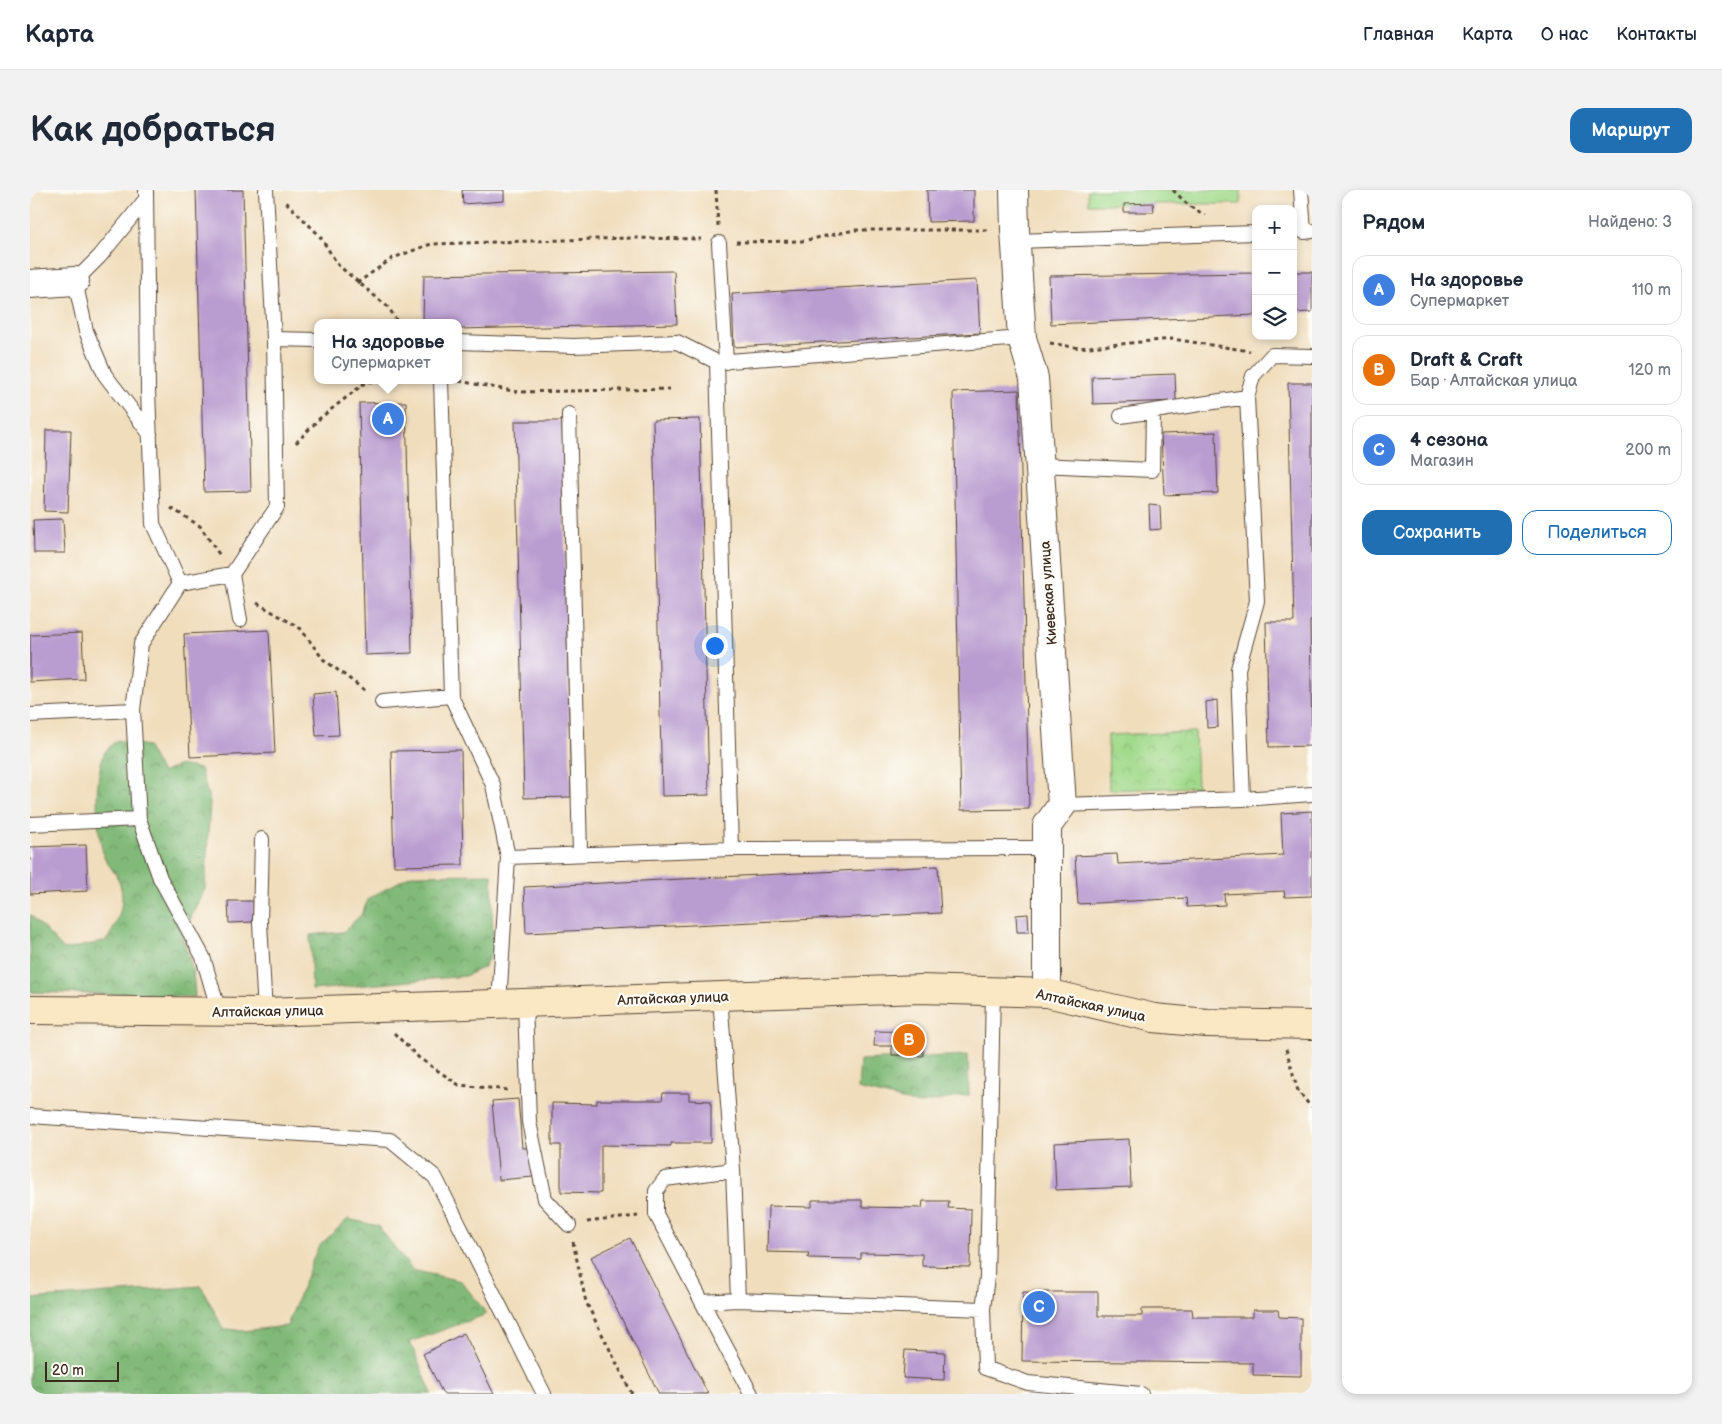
<!DOCTYPE html>
<html lang="ru">
<meta charset="utf-8">
<style>
:root{--surface:#fff;--page:#f2f2f3;--text:#1f2937;--muted:#747a83;--line:#e0e1e3;--accent:#1f6fb2}
body{margin:0;font-family:"Balsamiq Sans",sans-serif;background:var(--page);color:var(--text)}
.controls{position:absolute;right:15px;top:15px;display:grid;overflow:hidden;border-radius:10px;box-shadow:0 2px 8px #0003}
.controls button{width:45px;height:45px;display:grid;place-items:center;padding:0;border:0;border-bottom:1px solid var(--line);background:var(--surface);color:var(--text);font:25px sans-serif}
.scale{position:absolute;left:15px;bottom:12px;width:74px;box-sizing:border-box;padding-left:5px;border:2px solid #3b2a1e;border-top:0;font-size:14px;line-height:18px;white-space:nowrap;color:#3b2a1e;-webkit-text-stroke:4px #fdfcf7;paint-order:stroke}
.you{position:absolute;left:684px;top:455px;width:18px;height:18px;margin:-12px;border:4px solid #fff;border-radius:50%;background:#1a73e8;box-shadow:0 0 0 8px #1a73e833}
.badge{display:grid;place-items:center;width:32px;height:32px;border-radius:50%;background:var(--accent);color:#fff;font-size:16px;font-weight:700}
.pin{position:absolute;translate:-50% -50%;border:2px solid #fff;box-shadow:0 1px 5px #0006}
.popup{position:absolute;left:284px;top:129px;width:148px;height:65px;box-sizing:border-box;display:grid;place-content:center;border-radius:10px;background:var(--surface);filter:drop-shadow(0 1px 4px #0005);font-size:16px;white-space:nowrap;color:var(--muted)}
.popup b{font-size:19px;color:var(--text)}
.popup::after{content:'';position:absolute;left:50%;top:100%;margin-left:-10px;border:10px solid transparent;border-top-color:var(--surface)}
.list{margin:0;padding:0;list-style:none}
h2{display:flex;justify-content:space-between;align-items:center;height:65px;margin:0;padding:0 20px;font-size:21px}
h2 small{font-size:16px;font-weight:400;color:var(--muted)}
.list li{display:grid;grid-template-columns:32px 1fr auto;gap:15px;align-items:center;box-sizing:border-box;height:70px;margin:0 10px 10px;padding:0 10px;border:1px solid var(--line);border-radius:15px}
.list b{display:block;font-size:19px;white-space:nowrap}
.list p{margin:0;font-size:16px;white-space:nowrap;color:var(--muted)}
.list em{font-size:16px;font-style:normal;color:var(--muted)}
.actions{display:flex;gap:10px;padding:15px 20px}
.actions a{flex:1;padding:11px 0;border:1px solid var(--accent);border-radius:15px;text-align:center;font-size:18px;color:var(--accent)}
.actions .main{background:var(--accent);color:#fff}
.icon{flex:none;width:28px;height:28px;fill:none;stroke:currentColor;stroke-width:2;stroke-linecap:round;stroke-linejoin:round}
.map{position:relative;flex:none;width:1282px;height:1204px;overflow:hidden;border-radius:15px}
header{display:flex;align-items:center;gap:30px;box-sizing:border-box;height:70px;padding:0 25px;background:var(--surface);border-bottom:1px solid var(--line)}
header strong{font-size:24px}
nav{display:flex;gap:28px;margin-inline-start:auto;font-size:18px}
.intro{display:flex;align-items:center;justify-content:space-between;box-sizing:border-box;height:120px;padding:0 30px}
h1{margin:0;font-size:35px}
.button{padding:12px 22px;border-radius:15px;background:var(--accent);color:#fff;font-size:18px;font-weight:700}
main{display:flex;gap:30px;padding:0 30px}
aside{flex:1;background:var(--surface);border-radius:15px;box-shadow:0 2px 8px #0003}
.map>svg:first-child{display:block}
.green{fill:#a2da8c;stroke:#6e8255}
.forest{fill:url(#forest-crowns);stroke:#5e724b}
.park{fill:url(#park-crowns);stroke:#6e8255}
.building{fill:#b99cd0}
.lines{fill:none;stroke-linecap:round;stroke-linejoin:round}
.lane-casing{stroke:#564536;stroke-width:16}
.street-casing{stroke:#564536;stroke-width:30}
.secondary-casing{stroke:#564536;stroke-width:30}
.path{stroke:#564536;stroke-width:3;stroke-dasharray:4 4;stroke-linecap:butt}
.lane{stroke:#fff;stroke-width:14}
.street{stroke:#fff;stroke-width:28}
.secondary{stroke:#fae7c3;stroke-width:28}
.labels{text-anchor:middle;stroke-width:4.5;stroke-linejoin:round;paint-order:stroke}
.street-label{font-size:14px;fill:#3b2a1e;stroke:#fdfcf7}
</style>
<header>
<strong>Карта</strong>
<nav><a>Главная</a><a>Карта</a><a>О нас</a><a>Контакты</a></nav>
</header>
<div class="intro"><h1>Как добраться</h1><a class="button">Маршрут</a></div>
<main>
<div class="map">
<svg width="1282" height="1204" viewBox="0 0 1282 1204">
<defs>
<pattern id="forest-crowns" width="20" height="18" patternUnits="userSpaceOnUse" patternTransform="scale(1.25)"><rect width="20" height="18" fill="#81ba78"/><path d="M2 6a3 3 0 1 1 6 0M12 15a3 3 0 1 1 6 0" fill="none" stroke="#6b9762"/></pattern>
<pattern id="park-crowns" width="20" height="18" patternUnits="userSpaceOnUse" patternTransform="scale(1.25)"><rect width="20" height="18" fill="#a2da8c"/><path d="M2 6a3 3 0 1 1 6 0M12 15a3 3 0 1 1 6 0" fill="none" stroke="#8cbb78"/></pattern>
</defs>
<rect width="100%" height="100%" fill="#fdfcf7"/>
<filter id="ink" filterUnits="userSpaceOnUse"><feTurbulence type="fractalNoise" baseFrequency=".02" numOctaves="2"/><feDisplacementMap in="SourceGraphic" scale="10" xChannelSelector="R" yChannelSelector="G"/><feConvolveMatrix kernelMatrix="1 2 1 2 8 2 1 2 1" color-interpolation-filters="sRGB"/></filter>
<filter id="wash" filterUnits="userSpaceOnUse"><feTurbulence type="fractalNoise" baseFrequency=".0096" numOctaves="4" result="noise"/><feDisplacementMap in="SourceGraphic" scale="20" xChannelSelector="R" yChannelSelector="G"/><feGaussianBlur stdDeviation="1.12" result="paint"/><feColorMatrix in="noise" values="0 0 0 0 0 0 0 0 0 0 0 0 0 0 0 0 0 1.4 0 .05"/><feComposite in="paint" operator="in"/></filter>
<g filter="url(#wash)">
<rect width="100%" height="100%" fill="#f0ddbc"/>
<path class="green" d="M1058,0H1211V14H1058Z"/>
<path class="forest" d="M87,550L117,556L132,583L150,575L170,579L180,612L175,699L152,746L163,781L165,807L0,802V724L34,760L76,751C89,732 98,709 87,687C83,679 75,672 73,663C66,636 64,590 74,564C76,559 83,554 87,550Z
M462,684L463,761L454,777L435,786L282,800L280,745L313,742L331,725L339,708L381,685Z
M938,865L939,905L889,914L828,899L830,870Z
M318,1029L348,1036L382,1080L431,1091L457,1124L380,1152L402,1204H0V1109L171,1096L193,1138L212,1141L257,1136L288,1057Z"/>
<path class="park" d="M1165,542L1167,597L1079,600L1078,545Z"/>
<g id="blocks">
<path class="building" d="M166,0H213L221,301L174,302Z
M432,0H474V11L433,14Z
M897,0H944V31L898,32Z
M1123,13L1124,22H1094V14Z
M644,81L647,134L428,139V133H393L394,85Z
M1263,82H1282V122L1263,123Z
M1226,83V125L1021,134L1019,86Z
M947,90L950,143L704,157L702,104Z
M1145,184L1146,211L1063,214L1062,187Z
M1258,193H1282V431H1280L1282,556L1239,557L1236,432H1264Z
M989,200L999,619L931,620L923,202Z
M376,212L382,463L335,465L329,213Z
M670,229L679,605L632,606L623,230Z
M485,231H532L541,607L494,608Z
M16,240H41L38,322L14,321Z
M1186,242L1188,303L1134,305L1131,244Z
M1119,315L1130,316L1131,339L1120,340Z
M33,329L35,363H4L3,330Z
M239,440L245,563L160,567L154,444Z
M52,443L54,489L0,492V445Z
M306,502L309,545L286,546L283,504Z
M1187,510L1188,537L1177,538L1176,512Z
M431,560L433,675L364,676L361,561Z
M1282,621V706L1255,707L1254,701L1194,704L1195,715L1157,717L1156,708L1048,714L1045,666L1087,664L1088,674L1253,665L1251,623Z
M56,655L58,701L0,704V657Z
M908,676L911,723L496,743L494,697Z
M198,711H223V732L199,733Z
M998,724L999,742H987L986,725Z
M845,841L893,842V866L862,865V856H844Z
M633,903H659V910L681,911V953H641V956L571,955V1003L531,1002V955H522V913L567,914V910H632Z
M488,909L492,958H500L503,987L469,990L462,911Z
M1099,949L1101,997L1026,1000L1024,953Z
M782,1010H832V1017L892,1018L893,1011H919L918,1018L941,1019L940,1077L892,1076V1064L831,1063V1069L778,1068L779,1063L737,1062L738,1016L782,1017Z
M600,1048L678,1204H629L561,1067Z
M993,1102H1068V1126H1112V1119H1162L1163,1127H1223V1120H1248L1249,1127L1271,1128V1186L1223,1185V1173L992,1171Z
M434,1143L464,1204H413L393,1164Z
M875,1160L915,1162L914,1190L873,1188Z"/>
</g>
</g>
<g filter="url(#ink)">
<use href="#blocks" fill-opacity="0" stroke="#564536" stroke-width="1"/>
<g class="lines">
<defs>
<path id="lane" d="M116,0L118,200L123,334L150,393L111,454L103,520L109,629L130,688L173,767L189,822
M1271,0L1274,42L1282,41
M116,9L70,66L45,91L56,141L75,185L120,244
M986,51L1226,43
M689,53L696,172
M244,149L288,150
M428,152L544,156L647,152L687,172L992,148
M687,172L701,659
M411,190L421,506L463,595L478,667L469,814
M539,224L550,664
M1091,226L1217,207
M1009,275L1122,280L1123,221
M202,384L210,430
M150,393L202,384L247,317L244,149L236,0
M352,512L421,506
M0,525L103,520
M1213,609L1282,604
M1032,615L1213,609L1208,479L1227,411L1217,207L1223,186L1242,165L1282,166
M0,634L109,629
M232,649L230,733L235,822
M478,667L701,659L1017,658
M690,806L703,980L708,1110
M495,813L499,932L515,1009L539,1035
M0,926L360,950L405,987L514,1204
M672,1112L626,1024V1001L635,989L703,980
M953,1119L957,1087L963,802
M721,1204L672,1112L708,1110L953,1119L955,1178L998,1193L1111,1204"/>
<path id="street" d="M984,0L985,40L992,148L1004,188L1032,615L1017,636V803
M0,94L45,91"/>
<path id="secondary" d="M0,820L235,822L891,799L1017,803L1124,828L1177,833L1282,835"/>
</defs>
<use href="#lane" class="lane-casing"/>
<use href="#street" class="street-casing"/>
<use href="#secondary" class="secondary-casing"/>
<path class="path" d="M686,0L688,36
M1143,0L1159,16L1175,25
M256,12L289,45L308,75L359,118L368,133
M706,52L772,51L825,40H959
M327,93L363,68L401,54L601,48L671,49
M1020,153L1049,158L1142,149L1220,161
M429,191L488,202L644,199
M266,253L289,229L336,192L368,190
M141,318L170,336L191,367
M227,413L270,438L293,469L337,502
M364,843L388,867L429,895L479,900
M1256,859L1268,901L1281,917
M557,1032L608,1026
M543,1052L556,1112L602,1204"/>
<use href="#lane" class="lane"/>
<use href="#street" class="street"/>
<use href="#secondary" class="secondary"/>
</g>
</g>
<g class="labels">
<g class="street-label">
<text transform="translate(1018 403) rotate(-94)" y="5">Киевская улица</text>
<text transform="translate(643 808) rotate(-2)" y="5">Алтайская улица</text>
<text transform="translate(1061 815) rotate(12)" y="5">Алтайская улица</text>
<text transform="translate(238 821) rotate(-1)" y="5">Алтайская улица</text>
</g>
</g>
</svg>
<div class="controls">
<button>+</button>
<button>−</button>
<button><svg class="icon" aria-label="layers" viewBox="0 0 24 24"><path d="M12 4l9 5-9 5-9-5zM3 14l9 5 9-5"/></svg></button>
</div>
<div class="scale">20 m</div>
<div class="you"></div>
<div class="pin badge" style="left:358px;top:229px;background:#3f7fe0">A</div>
<div class="popup"><b>На здоровье</b>Супермаркет</div>
<div class="pin badge" style="left:879px;top:850px;background:#e8710a">B</div>
<div class="pin badge" style="left:1009px;top:1117px;background:#3f7fe0">C</div>
</div>
<aside>
<h2>Рядом<small>Найдено: 3</small></h2>
<ul class="list">
<li><span class="badge" style="background:#3f7fe0">A</span><div><b>На здоровье</b><p>Супермаркет</p></div><em>110 m</em></li>
<li><span class="badge" style="background:#e8710a">B</span><div><b>Draft &amp; Craft</b><p>Бар · Алтайская улица</p></div><em>120 m</em></li>
<li><span class="badge" style="background:#3f7fe0">C</span><div><b>4 сезона</b><p>Магазин</p></div><em>200 m</em></li>
</ul>
<div class="actions"><a class="main">Сохранить</a><a>Поделиться</a></div>
</aside>
</main>
